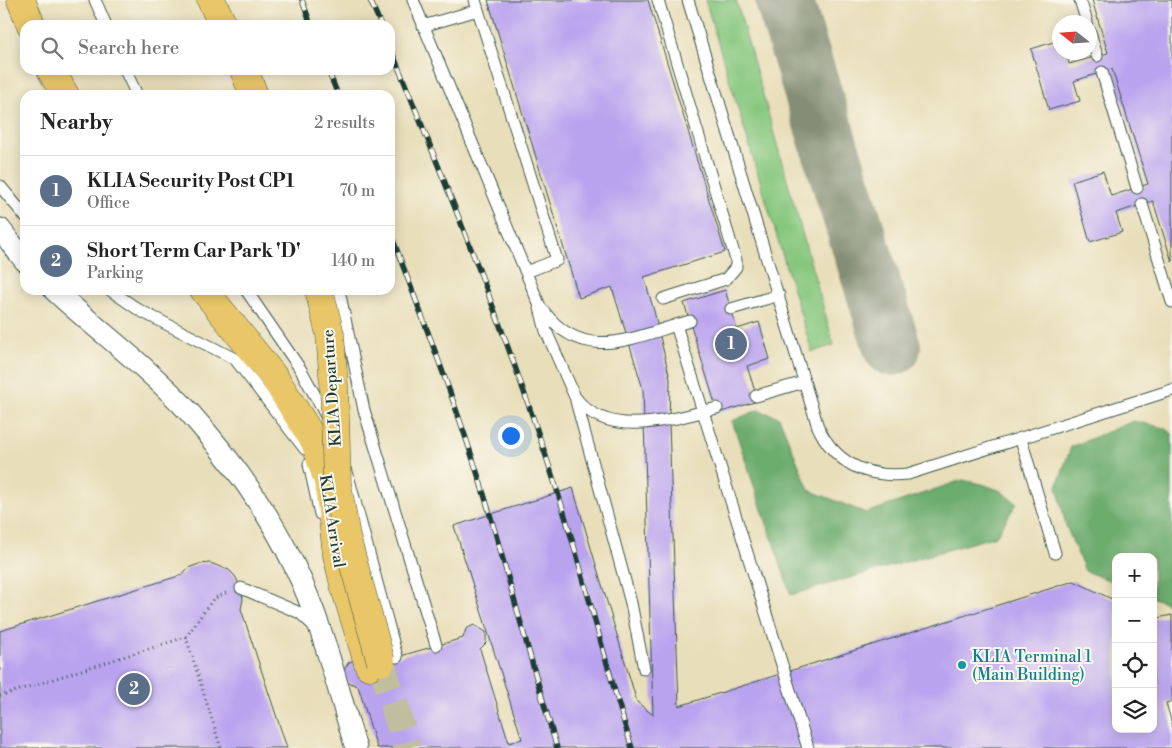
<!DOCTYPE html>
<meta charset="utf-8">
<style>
:root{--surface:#fff;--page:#f6f6f6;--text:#222;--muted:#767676;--line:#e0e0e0;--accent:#1a73e8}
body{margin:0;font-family:"Libre Bodoni",serif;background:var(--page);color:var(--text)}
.controls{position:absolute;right:15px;bottom:15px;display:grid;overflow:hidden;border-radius:10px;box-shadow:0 2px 12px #0003}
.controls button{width:45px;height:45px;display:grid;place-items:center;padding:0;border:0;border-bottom:1px solid var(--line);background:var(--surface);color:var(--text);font:25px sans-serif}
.compass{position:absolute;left:1052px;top:15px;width:45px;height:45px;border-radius:50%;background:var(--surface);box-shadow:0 2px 12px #0003;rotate:287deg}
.you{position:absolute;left:510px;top:435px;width:18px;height:18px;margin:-12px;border:4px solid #fff;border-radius:50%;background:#1a73e8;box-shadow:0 0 0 8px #1a73e833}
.badge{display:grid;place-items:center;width:32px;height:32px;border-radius:50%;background:var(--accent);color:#fff;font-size:16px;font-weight:700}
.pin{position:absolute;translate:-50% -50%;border:2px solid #fff;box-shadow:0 1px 5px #0006}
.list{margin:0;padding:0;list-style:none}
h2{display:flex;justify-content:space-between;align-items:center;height:65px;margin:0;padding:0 20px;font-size:21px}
h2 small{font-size:16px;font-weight:400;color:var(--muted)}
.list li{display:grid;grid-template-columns:32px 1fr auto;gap:15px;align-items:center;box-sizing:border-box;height:70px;padding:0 20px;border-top:1px solid var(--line)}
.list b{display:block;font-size:19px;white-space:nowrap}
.list p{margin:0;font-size:16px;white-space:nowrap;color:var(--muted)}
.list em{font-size:16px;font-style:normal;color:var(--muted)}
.icon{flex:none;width:28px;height:28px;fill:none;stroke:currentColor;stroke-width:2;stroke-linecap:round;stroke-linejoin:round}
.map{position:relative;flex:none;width:1172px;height:748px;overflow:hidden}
.search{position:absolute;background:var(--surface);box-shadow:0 2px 12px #0003;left:20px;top:20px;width:375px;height:55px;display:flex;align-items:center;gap:12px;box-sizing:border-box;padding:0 18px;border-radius:15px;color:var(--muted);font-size:19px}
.panel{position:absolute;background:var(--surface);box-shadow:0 2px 12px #0003;left:20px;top:90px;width:375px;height:205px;border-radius:15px}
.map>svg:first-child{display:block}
.green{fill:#86c77e;stroke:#528259}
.forest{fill:#6cac6d;stroke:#467450}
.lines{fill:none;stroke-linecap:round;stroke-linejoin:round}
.taxiway{stroke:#848e76;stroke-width:58}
.building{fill:#b9a3ef}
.primary-tunnel{stroke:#c0be9e;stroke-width:28;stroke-dasharray:28 14;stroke-linecap:butt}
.service-casing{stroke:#3d5548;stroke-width:13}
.minor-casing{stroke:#3d5548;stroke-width:23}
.primary-casing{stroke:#3d5548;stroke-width:29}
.path{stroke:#3d5548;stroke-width:3;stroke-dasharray:1 4;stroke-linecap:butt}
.service{stroke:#fff;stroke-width:11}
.minor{stroke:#fff;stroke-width:21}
.primary{stroke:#e9c769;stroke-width:28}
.rail-casing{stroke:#1f3d34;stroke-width:5.5}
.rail{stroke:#fbf7ec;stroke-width:4;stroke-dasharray:11;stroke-linecap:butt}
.primary-bridge-casing{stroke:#3d5548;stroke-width:29;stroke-linecap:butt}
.primary-bridge{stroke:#e9c769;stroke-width:28}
.culture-dot{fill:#0f9aa8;stroke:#fbf7ec;stroke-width:2}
.labels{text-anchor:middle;stroke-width:4;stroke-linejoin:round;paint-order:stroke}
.street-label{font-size:16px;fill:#1f3d34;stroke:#fbf7ec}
.culture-label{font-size:16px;fill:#0d838f;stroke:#fbf7ec;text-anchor:start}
</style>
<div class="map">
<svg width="1172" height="748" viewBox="0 0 1172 748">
<rect width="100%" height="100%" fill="#fbf7ec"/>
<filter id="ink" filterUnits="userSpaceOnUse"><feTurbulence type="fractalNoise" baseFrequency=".02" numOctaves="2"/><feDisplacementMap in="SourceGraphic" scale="10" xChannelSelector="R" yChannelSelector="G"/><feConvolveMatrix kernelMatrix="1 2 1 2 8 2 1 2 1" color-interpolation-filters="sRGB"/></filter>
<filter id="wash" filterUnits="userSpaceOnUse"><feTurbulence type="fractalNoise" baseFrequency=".0096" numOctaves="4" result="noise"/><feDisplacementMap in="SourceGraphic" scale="20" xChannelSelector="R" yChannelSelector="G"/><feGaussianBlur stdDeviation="1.12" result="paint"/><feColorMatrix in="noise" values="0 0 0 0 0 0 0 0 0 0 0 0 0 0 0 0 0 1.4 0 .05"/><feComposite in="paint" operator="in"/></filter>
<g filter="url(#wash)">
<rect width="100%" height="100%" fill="#e8deb9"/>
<path class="green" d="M705,0H736L834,345L812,352Z"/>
<path class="forest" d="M758,410L779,417L809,490L866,513L962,480L982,484L999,490L1017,503L996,536L791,595L732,421Z
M1133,421L1165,428L1172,434V605L1153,598V557H1116V583L1085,571L1066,526L1057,486L1071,447Z"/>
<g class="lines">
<path class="taxiway" d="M784,0L892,347"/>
</g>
<g id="blocks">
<path class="building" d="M488,0H648L725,252L644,277L654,311L670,379L669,423L679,706L1074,581L1116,601V729H1153V619L1172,615V701L1166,703L1172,724V748H377L358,686L350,683L344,676V670L349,662L358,659L397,657L463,638L466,629L474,625L486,632V643L480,649L509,743L522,739L454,526L573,488L637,702L653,715L643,389L612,287L579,298Z
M1092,0H1172V262L1153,201L1116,213L1122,232L1090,242L1072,181L1103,171L1111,196L1148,184L1112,69L1074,81L1080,101L1049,110L1031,49L1060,40V52H1066L1069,64L1108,53Z
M725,290L737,329L759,322L770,359L747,366L758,401L718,413L684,303Z
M210,563L229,570L235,576L241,588L243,599L241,609L287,748H0V631L182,575L188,568L199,564Z"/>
</g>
</g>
<g filter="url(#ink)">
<use href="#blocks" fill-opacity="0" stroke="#3d5548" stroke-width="1"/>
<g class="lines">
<path class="primary-tunnel" d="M381,662L407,748"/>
<defs>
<path id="service" d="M95,0L106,25
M413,0L539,304L546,331L575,397C607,441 673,419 717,408
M658,0L736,260V267L726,279L663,299
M688,0L818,427C836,465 868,478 908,474L1172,390
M1080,0L1087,22
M478,10L557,260L526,272
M423,26L478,10L475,0
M1090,32L1097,56
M125,70L137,95
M1102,72L1137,188
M0,186L25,216
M1142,204L1172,302
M110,290L139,310L235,359L305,449
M246,290L301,370L328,419
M339,290L364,410L436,645
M731,309L779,295
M543,310C584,366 635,336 690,321
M676,325L808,748
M756,396L804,382
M576,401L631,603L644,669
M1021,439L1055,553
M309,464L320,514
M347,472L397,657
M241,588L300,613L315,627"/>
<path id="minor" d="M0,229L25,261
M54,290C98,331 148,367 189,412C230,458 267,509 294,565C322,622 337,687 356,748"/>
<path id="primary" d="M21,0L31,25
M211,0L223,25
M51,70L65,95
M244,70L254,95
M204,290L274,377L315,442L329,485L337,555L345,588L369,666"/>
</defs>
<use href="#service" class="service-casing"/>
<use href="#minor" class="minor-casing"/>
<use href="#primary" class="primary-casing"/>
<path class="path" d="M186,637L213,599L226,593
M0,696L186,637L221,748"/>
<use href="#service" class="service"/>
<use href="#minor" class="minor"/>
<use href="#primary" class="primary"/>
<defs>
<path id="rail" d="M302,0L311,25
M370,0L381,25
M390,47C450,193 509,340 557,490C584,575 605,663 632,748
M328,70L338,95
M390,232C425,324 461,416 489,511C512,590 533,669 557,748"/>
</defs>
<use href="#rail" class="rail-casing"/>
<use href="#rail" class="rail"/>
<defs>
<path id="primary-bridge" d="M319,290L330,334L334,386L337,483L346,537L381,662"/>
</defs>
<use href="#primary-bridge" class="primary-bridge-casing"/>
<use href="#primary-bridge" class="primary-bridge"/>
</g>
</g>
<circle class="culture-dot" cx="962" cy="665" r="5"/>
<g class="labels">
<g class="street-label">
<text transform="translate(331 388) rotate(-94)" y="6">KLIA Departure</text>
<text transform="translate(333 521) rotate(81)" y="6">KLIA Arrival</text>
</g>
<g class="culture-label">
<text x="972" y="662">KLIA Terminal 1<tspan x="972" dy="18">(Main Building)</tspan></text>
</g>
</g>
</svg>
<div class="controls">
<button>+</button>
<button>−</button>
<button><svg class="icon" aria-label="locate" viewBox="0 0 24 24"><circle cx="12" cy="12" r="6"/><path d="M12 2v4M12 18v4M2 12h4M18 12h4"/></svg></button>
<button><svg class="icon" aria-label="layers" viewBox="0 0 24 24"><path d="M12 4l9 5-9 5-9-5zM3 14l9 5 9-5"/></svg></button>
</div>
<svg class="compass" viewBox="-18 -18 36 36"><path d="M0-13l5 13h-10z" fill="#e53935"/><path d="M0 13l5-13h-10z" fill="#767676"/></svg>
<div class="you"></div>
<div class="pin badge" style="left:731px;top:344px;background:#5c6f8a">1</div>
<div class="pin badge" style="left:134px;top:689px;background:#5c6f8a">2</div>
<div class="search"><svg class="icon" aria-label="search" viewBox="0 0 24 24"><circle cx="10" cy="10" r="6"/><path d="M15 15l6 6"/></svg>Search here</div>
<section class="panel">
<h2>Nearby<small>2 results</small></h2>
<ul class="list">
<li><span class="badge" style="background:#5c6f8a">1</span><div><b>KLIA Security Post CP1</b><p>Office</p></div><em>70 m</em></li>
<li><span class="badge" style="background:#5c6f8a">2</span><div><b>Short Term Car Park 'D'</b><p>Parking</p></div><em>140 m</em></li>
</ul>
</section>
</div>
